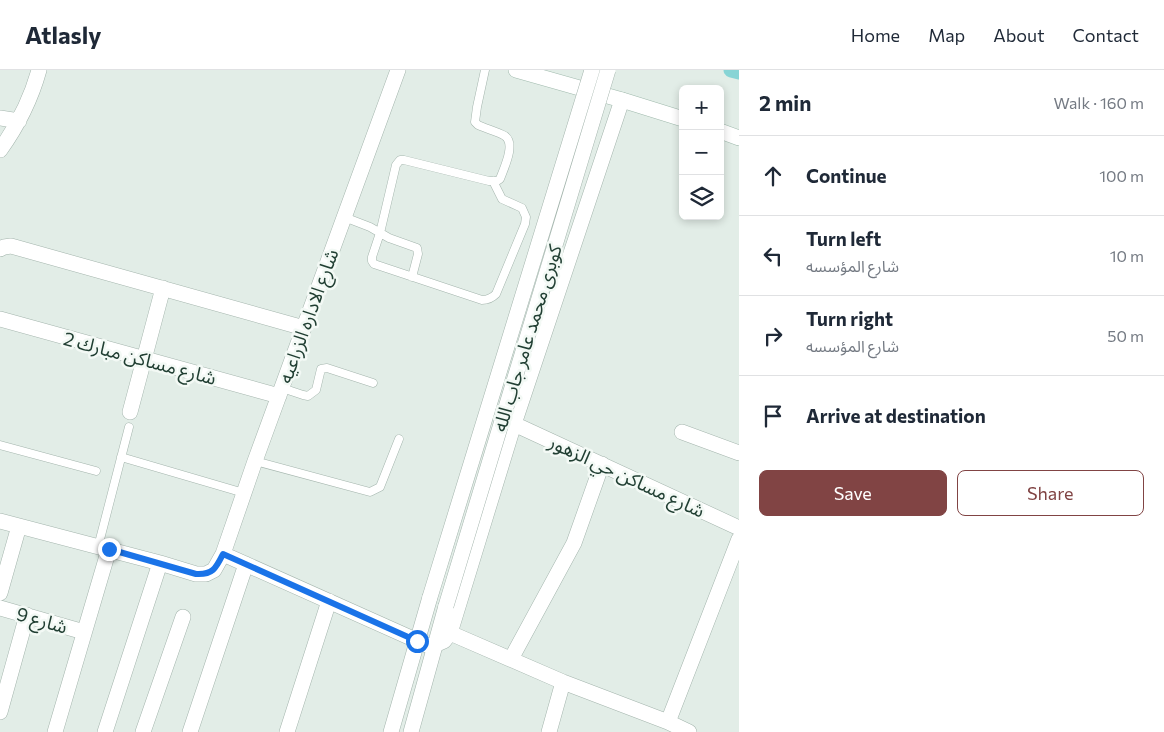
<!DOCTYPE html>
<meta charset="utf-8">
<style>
:root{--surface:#fff;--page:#f2f2f3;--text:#1f2937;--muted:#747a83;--line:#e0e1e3;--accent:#814444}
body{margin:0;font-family:Commissioner,"Noto Sans Arabic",sans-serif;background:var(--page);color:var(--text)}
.controls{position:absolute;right:15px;top:15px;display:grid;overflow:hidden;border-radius:8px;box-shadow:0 2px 8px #0003}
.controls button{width:45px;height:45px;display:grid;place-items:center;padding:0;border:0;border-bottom:1px solid var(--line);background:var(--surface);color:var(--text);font:25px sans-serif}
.stop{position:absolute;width:15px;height:15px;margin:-11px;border:4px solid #1a73e8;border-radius:50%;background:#fff}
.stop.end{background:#1a73e8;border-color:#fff;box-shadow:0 1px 5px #0008}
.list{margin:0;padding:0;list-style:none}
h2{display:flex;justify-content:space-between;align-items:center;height:65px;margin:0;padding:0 20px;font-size:21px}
h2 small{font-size:16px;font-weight:400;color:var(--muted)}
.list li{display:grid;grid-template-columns:32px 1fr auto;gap:15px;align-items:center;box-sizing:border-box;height:80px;padding:0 20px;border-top:1px solid var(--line)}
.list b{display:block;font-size:19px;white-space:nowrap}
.list p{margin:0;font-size:16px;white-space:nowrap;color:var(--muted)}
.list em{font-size:16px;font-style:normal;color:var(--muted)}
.actions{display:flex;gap:10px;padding:15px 20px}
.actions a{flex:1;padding:11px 0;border:1px solid var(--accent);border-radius:8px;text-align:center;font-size:18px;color:var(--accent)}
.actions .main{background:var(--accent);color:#fff}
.icon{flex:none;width:28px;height:28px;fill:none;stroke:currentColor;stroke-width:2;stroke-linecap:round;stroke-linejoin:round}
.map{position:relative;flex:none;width:739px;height:662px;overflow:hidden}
header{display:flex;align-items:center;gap:30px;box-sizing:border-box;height:70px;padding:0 25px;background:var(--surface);border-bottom:1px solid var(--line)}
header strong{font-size:24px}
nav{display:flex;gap:28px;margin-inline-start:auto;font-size:18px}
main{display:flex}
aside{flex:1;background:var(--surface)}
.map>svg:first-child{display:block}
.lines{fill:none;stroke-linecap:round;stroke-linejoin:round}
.canal{stroke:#87d4d5;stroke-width:15}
.service-casing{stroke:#a4b5ad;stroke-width:9}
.minor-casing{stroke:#a4b5ad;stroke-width:16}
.tertiary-casing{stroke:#a4b5ad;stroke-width:16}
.secondary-casing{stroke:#a0baad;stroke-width:16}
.service{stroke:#fff;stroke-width:8}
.minor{stroke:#fff;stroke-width:15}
.tertiary{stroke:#fff;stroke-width:15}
.secondary{stroke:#fff;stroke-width:15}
.tertiary-bridge-casing{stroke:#a4b5ad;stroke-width:16;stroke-linecap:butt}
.tertiary-bridge{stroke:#fff;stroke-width:15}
.route{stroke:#1a73e8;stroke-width:6}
.labels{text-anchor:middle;stroke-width:5;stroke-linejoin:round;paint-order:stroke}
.street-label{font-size:19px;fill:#213f33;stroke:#f3f9f5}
</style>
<header>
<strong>Atlasly</strong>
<nav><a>Home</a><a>Map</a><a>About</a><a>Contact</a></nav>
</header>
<main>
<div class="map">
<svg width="739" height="662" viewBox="0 0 739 662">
<rect width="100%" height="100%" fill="#e2ede7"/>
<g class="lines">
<path class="canal" d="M731,0L739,2"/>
<defs>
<path id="service" d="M485,0L477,37L475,52L478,55C486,59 497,61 505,66C516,74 504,98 500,109L497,111H489L404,90H400L396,95L380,163L372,187V191L374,194L482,230C488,230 492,228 496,224L525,154L526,147L522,138L502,129L493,111
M344,147L370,157L389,168L417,178L418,184L412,207
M282,318L303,325L308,326L316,320L321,299L327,298L373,313
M0,375L96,401
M121,387L244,423
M255,391L370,422L380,417L399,369
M98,477L129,357"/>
<path id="minor" d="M0,48L19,51
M0,80C18,55 31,29 39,0
M0,179L4,177L11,176L304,258
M0,249L279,326
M130,342L163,218
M514,354L739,458
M682,362L739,383
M0,451L160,493L196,504H206L214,500L223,484L255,391L398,0
M223,484L429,576
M0,523L19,456
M0,538L84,562
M450,563L563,612L668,652L689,662
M435,575L444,571L450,563L514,354L622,30
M511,589L574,473L602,394
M0,642L27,545
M668,652L739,469
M55,662L109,479
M105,662L160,493
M143,662L183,547
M190,662L246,494
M287,662L329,531
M549,662L563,612"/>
<path id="tertiary" d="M391,662L430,527
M411,662L446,536"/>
<path id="secondary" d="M516,0L622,30L683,49
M720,61L739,68"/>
</defs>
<use href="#service" class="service-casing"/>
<use href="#minor" class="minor-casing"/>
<use href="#tertiary" class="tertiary-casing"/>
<use href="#secondary" class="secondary-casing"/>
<use href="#service" class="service"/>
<use href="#minor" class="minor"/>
<use href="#tertiary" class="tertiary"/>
<use href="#secondary" class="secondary"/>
<defs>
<path id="tertiary-bridge" d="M430,527L592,0
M446,536L608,0"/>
</defs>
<use href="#tertiary-bridge" class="tertiary-bridge-casing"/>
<use href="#tertiary-bridge" class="tertiary-bridge"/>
</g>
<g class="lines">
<path class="route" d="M109,479L196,504C213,505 216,498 223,484L417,571"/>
</g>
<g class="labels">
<g class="street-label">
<text transform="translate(308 246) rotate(-70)" y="7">شارع الاداره الزراعيه</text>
<text transform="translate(527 268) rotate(-73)" y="7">كوبرى محمد عامر جاب الله</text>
<text transform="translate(140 288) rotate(15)" y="7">شارع مساكن مبارك 2</text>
<text transform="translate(627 406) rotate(25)" y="7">شارع مساكن حي الزهور</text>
<text transform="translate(42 550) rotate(16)" y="7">شارع 9</text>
</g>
</g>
</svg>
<div class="controls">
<button>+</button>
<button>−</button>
<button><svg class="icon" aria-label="layers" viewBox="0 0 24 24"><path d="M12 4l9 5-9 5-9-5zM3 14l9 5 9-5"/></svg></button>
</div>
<div class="stop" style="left:417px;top:571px"></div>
<div class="stop end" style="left:109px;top:479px"></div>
</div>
<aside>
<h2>2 min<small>Walk · 160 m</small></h2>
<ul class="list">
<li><svg class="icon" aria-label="ahead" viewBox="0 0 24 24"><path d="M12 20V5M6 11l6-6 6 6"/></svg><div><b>Continue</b></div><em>100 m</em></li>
<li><svg class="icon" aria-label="left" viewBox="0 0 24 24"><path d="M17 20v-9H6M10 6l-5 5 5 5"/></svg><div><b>Turn left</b><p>شارع المؤسسه</p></div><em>10 m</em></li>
<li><svg class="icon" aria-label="right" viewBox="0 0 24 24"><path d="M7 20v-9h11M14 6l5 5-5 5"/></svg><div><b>Turn right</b><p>شارع المؤسسه</p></div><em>50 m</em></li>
<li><svg class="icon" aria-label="arrive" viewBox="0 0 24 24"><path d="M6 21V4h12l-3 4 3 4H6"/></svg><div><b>Arrive at destination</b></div></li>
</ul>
<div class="actions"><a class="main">Save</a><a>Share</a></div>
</aside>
</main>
